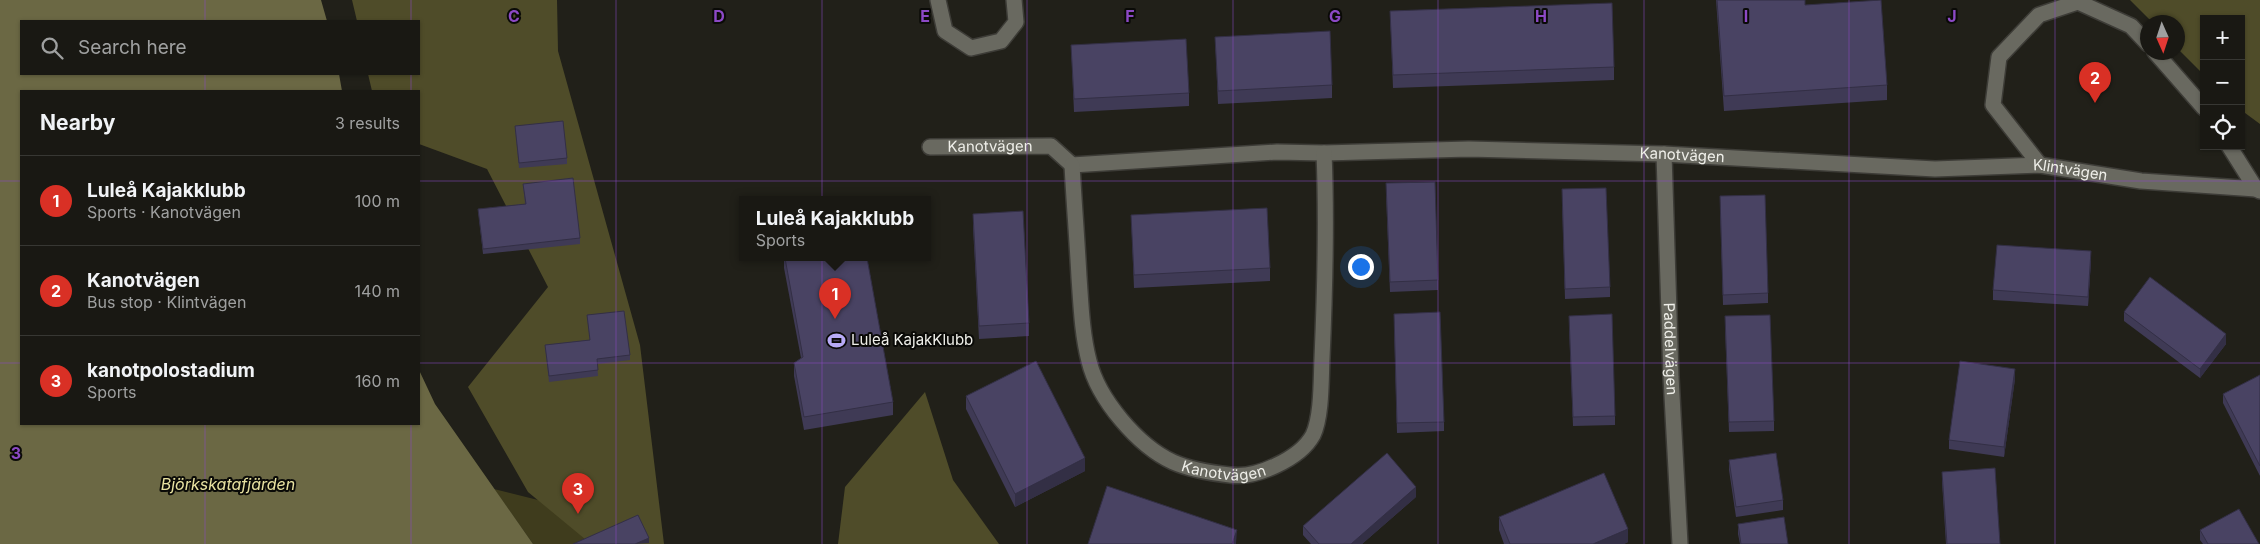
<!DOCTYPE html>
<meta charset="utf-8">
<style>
:root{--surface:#191813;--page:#22211c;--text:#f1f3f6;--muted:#9fa0a0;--line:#373733;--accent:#d93025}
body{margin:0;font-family:Inter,sans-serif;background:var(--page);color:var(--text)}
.controls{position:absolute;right:15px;top:15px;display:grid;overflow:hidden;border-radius:0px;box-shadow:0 1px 4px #0004}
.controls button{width:45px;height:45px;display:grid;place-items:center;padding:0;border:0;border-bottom:1px solid var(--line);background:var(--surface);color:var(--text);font:25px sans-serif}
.compass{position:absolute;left:2140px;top:15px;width:45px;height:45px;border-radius:50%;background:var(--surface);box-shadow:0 1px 4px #0004;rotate:177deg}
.you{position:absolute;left:1360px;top:266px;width:18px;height:18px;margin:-12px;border:4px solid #fff;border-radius:50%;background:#1a73e8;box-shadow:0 0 0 8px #1a73e833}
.badge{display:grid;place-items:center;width:32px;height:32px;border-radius:50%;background:var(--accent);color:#fff;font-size:16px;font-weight:700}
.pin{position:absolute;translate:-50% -41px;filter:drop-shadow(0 1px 2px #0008)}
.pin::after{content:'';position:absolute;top:26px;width:18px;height:15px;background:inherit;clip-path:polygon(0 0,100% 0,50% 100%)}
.popup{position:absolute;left:739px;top:196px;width:192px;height:65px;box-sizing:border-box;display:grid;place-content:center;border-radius:0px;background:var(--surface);filter:drop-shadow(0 1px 4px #0005);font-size:16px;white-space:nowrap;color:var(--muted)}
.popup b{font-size:19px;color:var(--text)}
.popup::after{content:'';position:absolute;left:50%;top:100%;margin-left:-10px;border:10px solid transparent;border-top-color:var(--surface)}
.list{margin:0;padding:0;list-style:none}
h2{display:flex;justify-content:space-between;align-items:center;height:65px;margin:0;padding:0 20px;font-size:21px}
h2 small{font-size:16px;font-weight:400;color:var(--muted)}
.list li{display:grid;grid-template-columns:32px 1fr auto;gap:15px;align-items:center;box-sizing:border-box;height:90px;padding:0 20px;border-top:1px solid var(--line)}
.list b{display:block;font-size:19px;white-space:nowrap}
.list p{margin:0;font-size:16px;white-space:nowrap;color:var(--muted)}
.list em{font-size:16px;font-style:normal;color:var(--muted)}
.icon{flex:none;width:28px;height:28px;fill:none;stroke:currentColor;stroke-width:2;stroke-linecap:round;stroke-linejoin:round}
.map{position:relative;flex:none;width:2260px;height:544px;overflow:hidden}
.search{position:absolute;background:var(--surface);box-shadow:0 1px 4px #0004;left:20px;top:20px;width:400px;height:55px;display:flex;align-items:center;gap:12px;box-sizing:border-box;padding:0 18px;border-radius:0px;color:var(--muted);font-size:19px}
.panel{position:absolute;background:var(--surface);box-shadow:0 1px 4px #0004;left:20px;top:90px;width:400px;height:335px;border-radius:0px}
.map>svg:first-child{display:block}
.green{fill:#3f3c1d}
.forest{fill:#4f4c29}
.water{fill:#6b6844}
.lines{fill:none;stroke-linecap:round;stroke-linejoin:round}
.minor-casing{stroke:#3d3c37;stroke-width:18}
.minor{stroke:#696960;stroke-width:15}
.wall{fill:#3f3a55}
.shaded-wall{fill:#332f45}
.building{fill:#494363;stroke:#332f45}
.grid{fill:none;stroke:#8c49c5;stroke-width:1;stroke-opacity:0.55}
.labels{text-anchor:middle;stroke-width:4;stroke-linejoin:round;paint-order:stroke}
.street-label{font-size:15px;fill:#efefe9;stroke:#0a0a07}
.poi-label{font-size:15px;fill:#efefe9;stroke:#0a0a07;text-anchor:start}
.water-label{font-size:16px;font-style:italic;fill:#e8e2a1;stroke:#0a0a07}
.grid-label{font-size:16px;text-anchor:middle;font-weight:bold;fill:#8c49c5;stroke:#0a0a07;stroke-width:4;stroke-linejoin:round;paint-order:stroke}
</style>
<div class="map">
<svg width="2260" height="544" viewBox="0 0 2260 544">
<rect width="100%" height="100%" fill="#212019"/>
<path class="green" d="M494,489L566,507L595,544H533Z"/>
<path class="forest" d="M352,0H557L558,51L640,345L664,544H591L528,492L468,387L548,287L487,169L419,144V91H372L368,74H419V21H357Z
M2130,0H2260V124L2241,110V19H2204V75L2178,49V22H2152Z
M925,392L953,480L999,544H838L845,487Z"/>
<path class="water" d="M0,0H321L327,21H21V74H339L342,91H21V424H419V370L435,404L533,544H0Z"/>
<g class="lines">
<defs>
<g id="minor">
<path d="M938,0L945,31L971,48L1001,41L1016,22L1014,0"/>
<path d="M2155,52L2204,108"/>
<path d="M2229,146L2256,189L2260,191"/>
<path id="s1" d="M930,147L1051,146L1072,165L1277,152L1324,153L1469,149L1664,154L1935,169L2040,165L2141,181L2256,189"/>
<path id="s2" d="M1664,154L1671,377L1680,544"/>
<path id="s3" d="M1072,165C1074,202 1077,239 1079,277C1081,305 1082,334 1089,361C1098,399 1138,446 1173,462C1191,470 1211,473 1230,475C1255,479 1300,459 1313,435C1322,416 1321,379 1322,358C1325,290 1327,222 1324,153"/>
<path d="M2040,165L1993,105L1999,57L2039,15L2078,2L2131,26L2148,44"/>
</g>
</defs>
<use href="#minor" class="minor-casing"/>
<use href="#minor" class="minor"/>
</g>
<path class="wall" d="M1716,0H1805V5L1887,85V100L1724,111Z
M1390,11L1614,67V80L1393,88Z
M1215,37L1332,85V98L1218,104Z
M1071,45L1189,93V106L1074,112Z
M515,126L567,158V164L519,168Z
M523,184L580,238V244L483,254L478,209L525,204Z
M1386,193L1438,280V290L1390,292Z
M1562,199L1610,287V297L1565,299Z
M1720,206L1768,293V303L1723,305Z
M973,214L1029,323V336L979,339L973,227Z
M1131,215L1270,268V281L1134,288Z
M784,258H867L893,402V415L804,430L794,376V363L801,358L784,268Z
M2091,261L2088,306L1993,300V290Z
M2124,312L2226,344L2200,378L2124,321Z
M587,315L630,355V360L597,364L598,376L549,382L545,345L590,340Z
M1394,323L1444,422V431L1397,433Z
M1569,326L1615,416V425L1573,426Z
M1725,326L1774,421V431L1729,432Z
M2260,375V476L2223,403V394Z
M2015,379L2004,457L1949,449V440Z
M966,396L1085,471L1015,507L966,409Z
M1729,460L1783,500V510L1736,517L1729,470Z
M1942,472L2000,544H1946L1942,482Z
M1416,497L1362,544H1311L1303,535V526Z
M1499,517L1628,542L1624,544H1504L1499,530Z
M1738,524L1788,544H1740L1738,534Z
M2200,530L2259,544H2203L2200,540Z"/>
<path class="shaded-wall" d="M2091,251V261L2088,306V297Z
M2226,334V344L2200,378V369Z
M2015,369V379L2004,457V447Z
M1085,458V471L1015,507V494Z
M1416,487V497L1362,544H1351Z
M1628,529V542L1624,544H1593Z
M1237,530L1236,544H1232Z
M649,538V543L635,544Z"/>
<path class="building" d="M1717,0H1805V5L1881,0L1887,85L1724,96Z
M1612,3L1614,67L1393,75L1390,11Z
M1330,31L1332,85L1218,91L1215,37Z
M1186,39L1189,93L1074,99L1071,45Z
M563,121L567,158L519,163L515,126Z
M573,178L580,238L483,249L478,209L526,204L523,184Z
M1435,182L1438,280L1390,282L1386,183Z
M1606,188L1610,287L1565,289L1562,189Z
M1765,195L1768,293L1723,295L1720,196Z
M1267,208L1270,268L1134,275L1131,215Z
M1023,211L1029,323L979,326L973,214Z
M1997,245L2091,251L2088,297L1993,290Z
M785,258H867L893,402L804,417L794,363L803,357Z
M2150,277L2226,334L2200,369L2124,312Z
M624,311L630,355L597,359L598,370L549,376L545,345L590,340L587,315Z
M1440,312L1444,422L1397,423L1394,314Z
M1612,314L1615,416L1573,417L1569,316Z
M1770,315L1774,421L1729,422L1725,316Z
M1036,361L1085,458L1015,494L966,396Z
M1960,361L2015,369L2004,447L1949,440Z
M2260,375V466L2223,394Z
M1387,453L1416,487L1351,544H1319L1303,526Z
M1776,453L1783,500L1736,507L1729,460Z
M1995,468L2000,544H1947L1942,472Z
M1604,473L1628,529L1593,544H1510L1499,517Z
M1107,486L1237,530L1232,544H1088Z
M2239,509L2259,544H2208L2200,530Z
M638,515L649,538L635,544H573Z
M1784,517L1788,544H1741L1738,524Z"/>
<path class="grid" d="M205,0V21M411,0V21M616,0V544M822,0V544M1027,0V544M1233,0V544M1438,0V544M1644,0V544M1849,0V544M2055,0V544M205,74V91M411,74V91M0,181H21M419,181H2260M0,363H21M419,363H2260M205,424V544M411,424V544"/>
<defs>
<symbol id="stadium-bare" viewBox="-9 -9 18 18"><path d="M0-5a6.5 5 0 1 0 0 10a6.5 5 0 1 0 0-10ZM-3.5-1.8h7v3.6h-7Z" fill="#b8abf7" stroke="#0a0a07" stroke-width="2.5" paint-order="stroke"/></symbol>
</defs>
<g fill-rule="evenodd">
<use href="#stadium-bare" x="824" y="328" width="25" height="25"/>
</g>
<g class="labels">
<g class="street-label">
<text dy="5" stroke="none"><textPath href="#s1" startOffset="60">Kanotvägen</textPath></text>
<text dy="5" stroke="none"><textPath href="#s1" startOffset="760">Kanotvägen</textPath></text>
<text dy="5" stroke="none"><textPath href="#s1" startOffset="1149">Klintvägen</textPath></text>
<text dy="5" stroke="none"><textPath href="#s2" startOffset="195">Paddelvägen</textPath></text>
<text dy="5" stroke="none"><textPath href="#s3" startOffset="384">Kanotvägen</textPath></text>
</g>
<g class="poi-label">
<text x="851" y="345">Luleå KajakKlubb</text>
</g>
<g class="water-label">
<text x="228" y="490">Björkskatafjärden</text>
</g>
</g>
<g class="grid-label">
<text x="514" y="22">C</text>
<text x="719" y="22">D</text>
<text x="925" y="22">E</text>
<text x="1130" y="22">F</text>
<text x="1335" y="22">G</text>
<text x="1541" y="22">H</text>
<text x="1746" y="22">I</text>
<text x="1952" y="22">J</text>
<text x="16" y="459">3</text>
</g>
</svg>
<div class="controls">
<button>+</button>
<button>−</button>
<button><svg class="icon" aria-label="locate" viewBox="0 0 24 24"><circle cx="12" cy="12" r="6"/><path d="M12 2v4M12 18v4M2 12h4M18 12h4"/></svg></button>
</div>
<svg class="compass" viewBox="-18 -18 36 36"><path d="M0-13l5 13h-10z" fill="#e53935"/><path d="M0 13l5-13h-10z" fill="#9fa0a0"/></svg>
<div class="you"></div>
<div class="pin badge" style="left:835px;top:319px">1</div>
<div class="popup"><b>Luleå Kajakklubb</b>Sports</div>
<div class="pin badge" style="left:2095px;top:103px">2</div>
<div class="pin badge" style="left:578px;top:514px">3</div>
<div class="search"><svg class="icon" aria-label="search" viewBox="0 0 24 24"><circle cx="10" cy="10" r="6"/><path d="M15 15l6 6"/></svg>Search here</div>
<section class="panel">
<h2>Nearby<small>3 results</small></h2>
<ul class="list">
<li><span class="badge">1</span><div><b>Luleå Kajakklubb</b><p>Sports · Kanotvägen</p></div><em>100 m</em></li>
<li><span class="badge">2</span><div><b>Kanotvägen</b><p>Bus stop · Klintvägen</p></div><em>140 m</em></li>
<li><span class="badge">3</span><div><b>kanotpolostadium</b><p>Sports</p></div><em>160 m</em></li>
</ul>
</section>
</div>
